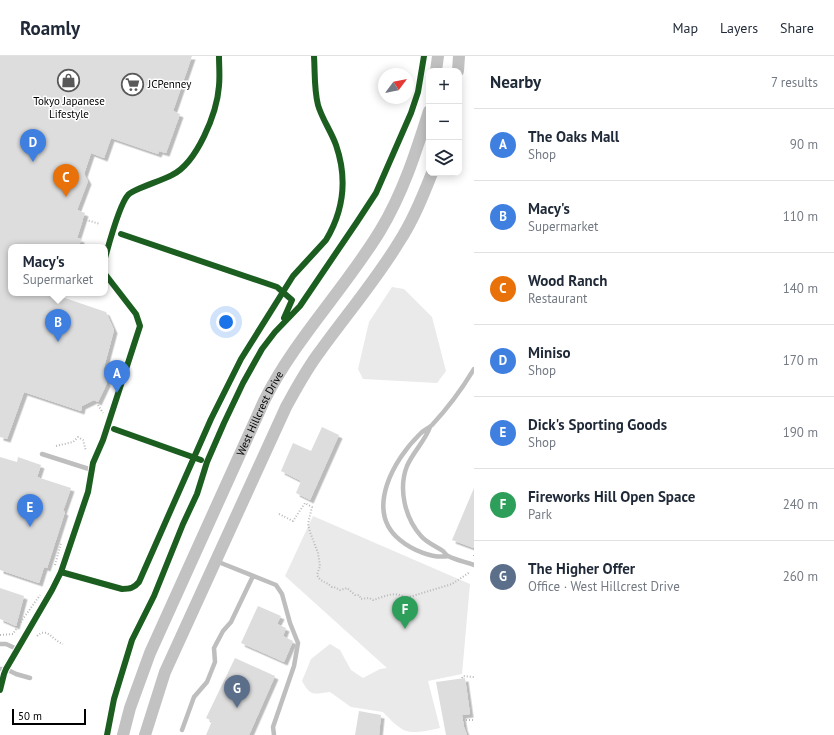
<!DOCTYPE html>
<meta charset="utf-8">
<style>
:root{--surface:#fff;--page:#f2f2f3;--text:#1f2937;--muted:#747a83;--line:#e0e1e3;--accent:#2563eb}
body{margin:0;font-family:"PT Sans",sans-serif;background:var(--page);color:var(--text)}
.controls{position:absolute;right:12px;top:12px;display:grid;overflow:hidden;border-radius:8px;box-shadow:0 2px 10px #0003}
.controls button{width:36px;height:36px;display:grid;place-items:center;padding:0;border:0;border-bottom:1px solid var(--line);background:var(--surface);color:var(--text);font:20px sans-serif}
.compass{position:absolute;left:378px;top:12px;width:36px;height:36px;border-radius:50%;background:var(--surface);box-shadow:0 2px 10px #0003;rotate:58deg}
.scale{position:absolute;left:12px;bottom:10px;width:74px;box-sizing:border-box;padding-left:4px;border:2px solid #000;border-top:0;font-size:11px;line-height:14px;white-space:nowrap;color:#000;-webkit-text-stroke:3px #fff;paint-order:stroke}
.you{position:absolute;left:226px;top:266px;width:14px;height:14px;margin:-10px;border:3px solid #fff;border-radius:50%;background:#1a73e8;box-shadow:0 0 0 6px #1a73e833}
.badge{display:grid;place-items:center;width:26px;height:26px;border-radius:50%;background:var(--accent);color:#fff;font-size:13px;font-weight:700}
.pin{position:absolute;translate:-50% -33px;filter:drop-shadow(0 1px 2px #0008)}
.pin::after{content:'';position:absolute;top:21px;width:14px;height:12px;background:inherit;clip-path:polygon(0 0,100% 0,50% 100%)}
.popup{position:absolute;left:8px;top:188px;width:100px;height:52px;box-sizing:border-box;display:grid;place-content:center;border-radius:8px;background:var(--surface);filter:drop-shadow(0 1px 3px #0005);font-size:13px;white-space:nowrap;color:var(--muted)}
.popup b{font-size:15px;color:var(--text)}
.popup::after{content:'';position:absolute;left:50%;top:100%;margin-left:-8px;border:8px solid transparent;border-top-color:var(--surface)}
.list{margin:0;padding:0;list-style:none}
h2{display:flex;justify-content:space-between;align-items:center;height:52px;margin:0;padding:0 16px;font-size:17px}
h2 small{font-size:13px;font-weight:400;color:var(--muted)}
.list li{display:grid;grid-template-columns:26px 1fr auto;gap:12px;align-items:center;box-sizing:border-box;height:72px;padding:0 16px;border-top:1px solid var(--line)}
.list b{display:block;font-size:15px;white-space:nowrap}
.list p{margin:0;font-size:13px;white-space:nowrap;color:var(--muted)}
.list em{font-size:13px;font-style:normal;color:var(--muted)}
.icon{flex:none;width:22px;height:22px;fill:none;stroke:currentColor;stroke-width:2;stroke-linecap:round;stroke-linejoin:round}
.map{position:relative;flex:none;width:474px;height:679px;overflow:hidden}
header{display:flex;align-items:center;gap:24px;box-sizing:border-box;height:56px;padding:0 20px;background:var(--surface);border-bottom:1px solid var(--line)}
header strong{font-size:19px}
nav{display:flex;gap:22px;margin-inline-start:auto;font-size:14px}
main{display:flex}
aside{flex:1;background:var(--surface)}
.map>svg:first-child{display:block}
.green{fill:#eaeaea}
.building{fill:#ddd;filter:url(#shadow)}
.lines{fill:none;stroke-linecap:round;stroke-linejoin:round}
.path{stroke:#b8b8b8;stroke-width:2;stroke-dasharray:1 2;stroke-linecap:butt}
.lane{stroke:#bebebe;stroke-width:4.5}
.secondary{stroke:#c2c2c2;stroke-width:12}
.cycleway-casing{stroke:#fff;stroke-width:8}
.cycleway{stroke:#1b5e20;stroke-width:6}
.labels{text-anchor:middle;stroke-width:3;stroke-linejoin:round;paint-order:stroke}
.poi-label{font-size:11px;fill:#000;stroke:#fff;text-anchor:start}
.street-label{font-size:11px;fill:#000;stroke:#fff}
</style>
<header>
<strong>Roamly</strong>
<nav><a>Map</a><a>Layers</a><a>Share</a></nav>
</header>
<main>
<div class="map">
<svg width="474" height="679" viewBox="0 0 474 679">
<defs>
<filter id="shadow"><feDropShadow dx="3.5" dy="3.5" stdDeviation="0" flood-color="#0004"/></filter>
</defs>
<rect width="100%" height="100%" fill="#fff"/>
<path class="green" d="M392,231L404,233L432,261L446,315L437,327L363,323L358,313L369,266Z
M313,460L470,528L462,618L428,625L440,672C407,679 405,679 383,656L351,651L330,636C313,638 311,641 302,625L311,603L330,588L340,594L351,614L363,622L380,613L387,612L285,520Z"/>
<path class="building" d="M0,0H192L173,55L180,58L166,97L159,95L158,98L111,82L104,102L91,97L84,118L88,125L77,154L85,157L77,182L81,183L79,191H11V237H50L106,256L114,274L103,315L107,327L98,346L94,344L82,350L81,355L24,336L7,383L0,381Z
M322,371L339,379L310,444L296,437L301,425L281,415L293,387L311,395Z
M0,401L17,406L18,401L41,409L37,421L71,432L63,455L65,456L47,512L44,511L39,527L0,514Z
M474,432V492L452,484Z
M0,532L24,540L16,570L0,563Z
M258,550L281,560L277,568L286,572L283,580L293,585L284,606L241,587Z
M235,602L275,620L249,679H206L212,665L206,662Z
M465,622L470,658L462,659L464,671L467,679H446L436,626Z
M359,655L381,659L379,679H355Z"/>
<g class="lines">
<path class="path" d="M83,163L100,168
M98,349L103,357
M56,390L73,386L78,381L83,384L86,395
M279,458L293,465L305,447L312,451L308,468L310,476L318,497L320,510L317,519C321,527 326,525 332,531H334L340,534L347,532L355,539H359L361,543L369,542L373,544C384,541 395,534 406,542L452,528L470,516
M474,500V499
M55,509L61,487
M0,579L13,578C21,565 31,552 40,539
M37,580C47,570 53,585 63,588
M462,622L463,620L474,621
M463,664H474"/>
<path class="lane" d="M105,202C109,188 119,149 128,139C134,132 162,125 172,119C197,107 217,57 219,30C220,20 219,10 219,0
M430,371C425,385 413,396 407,410C398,433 405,462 421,480C427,487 436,490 443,495C445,497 446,499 448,500C455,504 466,506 474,509
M42,398L92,414
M448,500C433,503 412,494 400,484C364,455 394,403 420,378C423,374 428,373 432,369C448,352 462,333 474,313
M216,505L276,529L282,538L290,567L298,587L294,610L273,671L274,679
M61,516L88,436L93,407L103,384L140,270L136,258L105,218
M0,588H6L17,593
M0,613H6L16,618L30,622
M0,634L4,618L6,613L52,534L61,516L122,533C130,533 134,532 139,526L211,363L241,303L293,220L326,184C344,154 347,121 336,89C331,75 322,63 318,49C314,34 315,16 314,0
M182,674L194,641L207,626L215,606L214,592L223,575L231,566L253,520"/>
<g class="secondary">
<path d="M436,15L438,0"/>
<path d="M458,15L459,0"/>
<path id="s1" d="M123,679L130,652L150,597L264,345C295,283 344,234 380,175C403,137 416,96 429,55"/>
<path d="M145,679L165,616L286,351C297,331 307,312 321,294C347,258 376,224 399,186C413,165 423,140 432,117"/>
</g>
<defs>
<path id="cycleway" d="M121,178L277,231L292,244L284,262
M105,202C109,188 119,149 128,139C134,132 162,125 172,119C197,107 217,57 219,30C220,20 219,10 219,0
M114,373L201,404
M61,516L88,436L93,407L103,384L140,270L136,258L105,218
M0,634L4,618L6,613L52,534L61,516L122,533C130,533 134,532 139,526L211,363L241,303L293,220L326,184C344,154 347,121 336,89C331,75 322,63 318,49C314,34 315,16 314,0
M107,679L114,643L132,584L154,540L183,468L197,438L207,406L224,367L243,327L262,293L275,276L300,250L357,166L376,137L411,57L418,36L424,0"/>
</defs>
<use href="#cycleway" class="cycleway-casing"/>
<use href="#cycleway" class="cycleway"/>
</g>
<defs>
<symbol id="shop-ring" viewBox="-11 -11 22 22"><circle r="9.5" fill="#fff" stroke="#595959" stroke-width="1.5"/><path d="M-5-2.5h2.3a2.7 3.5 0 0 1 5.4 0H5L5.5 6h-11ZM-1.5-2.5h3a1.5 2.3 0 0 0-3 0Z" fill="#595959"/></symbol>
<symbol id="supermarket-ring" viewBox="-11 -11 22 22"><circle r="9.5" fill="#fff" stroke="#595959" stroke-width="1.5"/><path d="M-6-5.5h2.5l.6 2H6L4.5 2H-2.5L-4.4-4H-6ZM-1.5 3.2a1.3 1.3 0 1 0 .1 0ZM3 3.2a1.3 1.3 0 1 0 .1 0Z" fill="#595959"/></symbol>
</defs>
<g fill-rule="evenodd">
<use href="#shop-ring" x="56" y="12" width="25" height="25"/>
<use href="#supermarket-ring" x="120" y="16" width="25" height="25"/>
</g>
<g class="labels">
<g class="poi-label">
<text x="148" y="32">JCPenney</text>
<text x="69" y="49" text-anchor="middle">Tokyo Japanese<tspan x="69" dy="13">Lifestyle</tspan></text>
</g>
<g class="street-label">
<text dy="4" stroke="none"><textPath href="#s1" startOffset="350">West Hillcrest Drive</textPath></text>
</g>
</g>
</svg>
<div class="controls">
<button>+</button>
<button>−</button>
<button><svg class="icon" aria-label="layers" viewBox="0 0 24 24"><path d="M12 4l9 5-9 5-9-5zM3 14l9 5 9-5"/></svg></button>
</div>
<svg class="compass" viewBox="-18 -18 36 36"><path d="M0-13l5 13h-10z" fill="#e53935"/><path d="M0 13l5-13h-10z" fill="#747a83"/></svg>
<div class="scale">50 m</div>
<div class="you"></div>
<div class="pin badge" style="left:117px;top:337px;background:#3f7fe0">A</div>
<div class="pin badge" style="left:58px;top:286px;background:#3f7fe0">B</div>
<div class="popup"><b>Macy's</b>Supermarket</div>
<div class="pin badge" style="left:66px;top:141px;background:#e8710a">C</div>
<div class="pin badge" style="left:33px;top:106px;background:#3f7fe0">D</div>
<div class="pin badge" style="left:30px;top:471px;background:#3f7fe0">E</div>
<div class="pin badge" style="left:405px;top:573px;background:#2e9e5b">F</div>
<div class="pin badge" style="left:237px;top:652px;background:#5c6f8a">G</div>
</div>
<aside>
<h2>Nearby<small>7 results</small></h2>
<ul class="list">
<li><span class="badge" style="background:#3f7fe0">A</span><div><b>The Oaks Mall</b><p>Shop</p></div><em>90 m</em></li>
<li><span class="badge" style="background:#3f7fe0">B</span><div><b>Macy's</b><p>Supermarket</p></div><em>110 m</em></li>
<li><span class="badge" style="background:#e8710a">C</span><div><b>Wood Ranch</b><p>Restaurant</p></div><em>140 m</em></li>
<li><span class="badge" style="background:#3f7fe0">D</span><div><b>Miniso</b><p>Shop</p></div><em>170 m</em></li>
<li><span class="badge" style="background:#3f7fe0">E</span><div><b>Dick's Sporting Goods</b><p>Shop</p></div><em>190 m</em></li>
<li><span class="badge" style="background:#2e9e5b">F</span><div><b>Fireworks Hill Open Space</b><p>Park</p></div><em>240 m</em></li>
<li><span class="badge" style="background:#5c6f8a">G</span><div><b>The Higher Offer</b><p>Office · West Hillcrest Drive</p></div><em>260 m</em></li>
</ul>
</aside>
</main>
